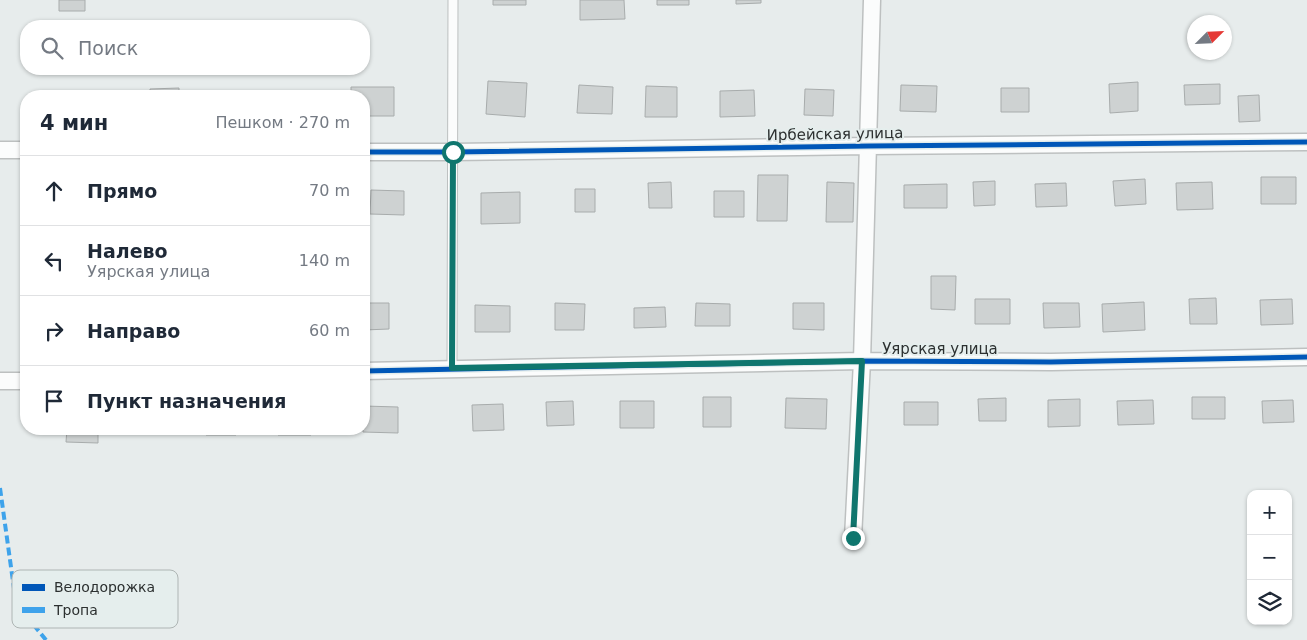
<!DOCTYPE html>
<html lang="ru">
<meta charset="utf-8">
<style>
:root{--surface:#fff;--page:#f2f2f3;--text:#1f2937;--muted:#747a83;--line:#e0e1e3}
body{margin:0;font-family:"DejaVu Sans",sans-serif;background:var(--page);color:var(--text)}
.controls{position:absolute;right:15px;bottom:15px;display:grid;overflow:hidden;border-radius:10px;box-shadow:0 1px 4px #0004}
.controls button{width:45px;height:45px;display:grid;place-items:center;padding:0;border:0;border-bottom:1px solid var(--line);background:var(--surface);color:var(--text);font:25px sans-serif}
.compass{position:absolute;left:1187px;top:15px;width:45px;height:45px;border-radius:50%;background:var(--surface);box-shadow:0 1px 4px #0004;rotate:66deg}
.stop{position:absolute;width:15px;height:15px;margin:-11px;border:4px solid #0f766e;border-radius:50%;background:#fff}
.stop.end{background:#0f766e;border-color:#fff;box-shadow:0 1px 5px #0008}
.list{margin:0;padding:0;list-style:none}
h2{display:flex;justify-content:space-between;align-items:center;height:65px;margin:0;padding:0 20px;font-size:21px}
h2 small{font-size:16px;font-weight:400;color:var(--muted)}
.list li{display:grid;grid-template-columns:32px 1fr auto;gap:15px;align-items:center;box-sizing:border-box;height:70px;padding:0 20px;border-top:1px solid var(--line)}
.list b{display:block;font-size:19px;white-space:nowrap}
.list p{margin:0;font-size:16px;white-space:nowrap;color:var(--muted)}
.list em{font-size:16px;font-style:normal;color:var(--muted)}
.icon{flex:none;width:28px;height:28px;fill:none;stroke:currentColor;stroke-width:2;stroke-linecap:round;stroke-linejoin:round}
.map{position:relative;flex:none;width:1307px;height:640px;overflow:hidden}
.search{position:absolute;background:var(--surface);box-shadow:0 1px 4px #0004;left:20px;top:20px;width:350px;height:55px;display:flex;align-items:center;gap:12px;box-sizing:border-box;padding:0 18px;border-radius:20px;color:var(--muted);font-size:19px}
.panel{position:absolute;background:var(--surface);box-shadow:0 1px 4px #0004;left:20px;top:90px;width:350px;height:345px;border-radius:20px}
.map>svg:first-child{display:block}
.building{fill:#ced2d2;stroke:#a8acac}
.lines{fill:none;stroke-linecap:round;stroke-linejoin:round}
.service-casing{stroke:#bdc0c0;stroke-width:11}
.minor-casing{stroke:#bdc0c0;stroke-width:19}
.service{stroke:#fbfcfc;stroke-width:9}
.minor{stroke:#fbfcfc;stroke-width:16}
.quiet{stroke:#3ea3eb;stroke-width:4;stroke-dasharray:8 4;stroke-linecap:butt}
.cycleway-casing{stroke:#e5eeed;stroke-width:8}
.cycleway{stroke:#0057b8;stroke-width:5}
.route{stroke:#0f766e;stroke-width:6}
.labels{text-anchor:middle;stroke-width:4;stroke-linejoin:round;paint-order:stroke}
.street-label{font-size:15px;fill:#2c3030;stroke:#e5eeed}
.key{fill:#e5eeed;stroke:#aeb5b4;stroke-width:1}
.key-label{font-size:14px;fill:#2c3030}
</style>
<div class="map">
<svg width="1307" height="640" viewBox="0 0 1307 640">
<rect width="100%" height="100%" fill="#e7ecec"/>
<path class="building" d="M59,0H85V11H59Z
M493,0H526V5H493Z
M580,0H624L625,19L580,20Z
M657,0H689V5H657Z
M736,0H761V3L736,4Z
M488,81L527,83L525,117L486,114Z
M1138,82V111L1110,113L1109,84Z
M1220,84V104L1185,105L1184,85Z
M579,85L613,87L612,114L577,113Z
M901,85L937,86L936,112L900,111Z
M646,86L677,87V117H645Z
M351,87H394V116H364V96H351Z
M179,88V96H150V89Z
M1001,88H1029V112H1001Z
M805,89L834,90L833,116L804,115Z
M754,90L755,116L720,117V91Z
M91,93V96H57V94Z
M288,93H316V96H288Z
M1259,95L1260,121L1239,122L1238,96Z
M758,175H788L787,221H757Z
M1261,177H1296V204H1261Z
M1145,179L1146,204L1115,206L1113,181Z
M995,181V205L974,206L973,182Z
M671,182L672,208H649L648,183Z
M827,182L854,183L853,222H826Z
M1212,182L1213,209L1177,210L1176,183Z
M1066,183L1067,206L1036,207L1035,184Z
M947,184V208H904V185Z
M575,189H595V212H575Z
M371,190L404,191V215L370,214Z
M714,191H744V217H714Z
M520,192V223L481,224V193Z
M931,276H956L955,310L931,309Z
M1216,298L1217,324H1190L1189,299Z
M975,299H1010V324H975Z
M1292,299L1293,324L1261,325L1260,300Z
M1144,302L1145,330L1103,332L1102,304Z
M364,303H389V329L364,330Z
M555,303L585,304L584,330H555Z
M696,303L730,304V326H695Z
M793,303H824V330L793,329Z
M1043,303H1079L1080,327L1044,328Z
M475,305L510,306V332H475Z
M665,307L666,327L634,328V308Z
M703,397H731V427H703Z
M1192,397H1225V419H1192Z
M786,398L827,399L826,429L785,428Z
M1006,398V421H979L978,399Z
M1080,399V426L1048,427V400Z
M1153,400L1154,424L1118,425L1117,401Z
M1293,400L1294,422L1263,423L1262,401Z
M573,401L574,425L547,426L546,402Z
M620,401H654V428H620Z
M904,402H938V425H904Z
M503,404L504,430L473,431L472,405Z
M364,406L398,407V433L363,432V429H364Z
M67,429H98V443L66,442Z
M134,429H167V434L134,433Z
M206,429H236V435H206Z
M278,429H311V435H278Z"/>
<g class="lines">
<defs>
<path id="service" d="M452,368L453,0"/>
<path id="minor" d="M0,150H26
M364,152H453L869,146L1307,142
M364,371L862,361L1051,362L1307,357
M0,381H26
M853,538L862,361L872,0"/>
</defs>
<use href="#service" class="service-casing"/>
<use href="#minor" class="minor-casing"/>
<use href="#service" class="service"/>
<use href="#minor" class="minor"/>
<path class="quiet" d="M0,488L16,603L46,640"/>
<defs>
<path id="cycleway" d="M364,152H453L869,146L1307,142
M364,371L862,361L1051,362L1307,357"/>
</defs>
<use href="#cycleway" class="cycleway-casing"/>
<use href="#cycleway" class="cycleway"/>
</g>
<g class="lines">
<path class="route" d="M453,152L452,368L862,361L853,538"/>
</g>
<g class="labels">
<g class="street-label">
<text transform="translate(835 134) rotate(-1)" y="5">Ирбейская улица</text>
<text x="940" y="354">Уярская улица</text>
</g>
</g>
<rect x="12" y="570" width="166" height="58" rx="8" class="key"/>
<rect x="22" y="584" width="23" height="7" fill="#0057b8"/>
<rect x="22" y="607" width="23" height="6" fill="#3ea3eb"/>
<g class="key-label">
<text x="54" y="592">Велодорожка</text>
<text x="54" y="615">Тропа</text>
</g>
</svg>
<div class="controls">
<button>+</button>
<button>−</button>
<button><svg class="icon" aria-label="layers" viewBox="0 0 24 24"><path d="M12 4l9 5-9 5-9-5zM3 14l9 5 9-5"/></svg></button>
</div>
<svg class="compass" viewBox="-18 -18 36 36"><path d="M0-13l5 13h-10z" fill="#e53935"/><path d="M0 13l5-13h-10z" fill="#747a83"/></svg>
<div class="stop" style="left:453px;top:152px"></div>
<div class="stop end" style="left:853px;top:538px"></div>
<div class="search"><svg class="icon" aria-label="search" viewBox="0 0 24 24"><circle cx="10" cy="10" r="6"/><path d="M15 15l6 6"/></svg>Поиск</div>
<section class="panel">
<h2>4 мин<small>Пешком · 270 m</small></h2>
<ul class="list">
<li><svg class="icon" aria-label="ahead" viewBox="0 0 24 24"><path d="M12 20V5M6 11l6-6 6 6"/></svg><div><b>Прямо</b></div><em>70 m</em></li>
<li><svg class="icon" aria-label="left" viewBox="0 0 24 24"><path d="M17 20v-9H6M10 6l-5 5 5 5"/></svg><div><b>Налево</b><p>Уярская улица</p></div><em>140 m</em></li>
<li><svg class="icon" aria-label="right" viewBox="0 0 24 24"><path d="M7 20v-9h11M14 6l5 5-5 5"/></svg><div><b>Направо</b></div><em>60 m</em></li>
<li><svg class="icon" aria-label="arrive" viewBox="0 0 24 24"><path d="M6 21V4h12l-3 4 3 4H6"/></svg><div><b>Пункт назначения</b></div></li>
</ul>
</section>
</div>
